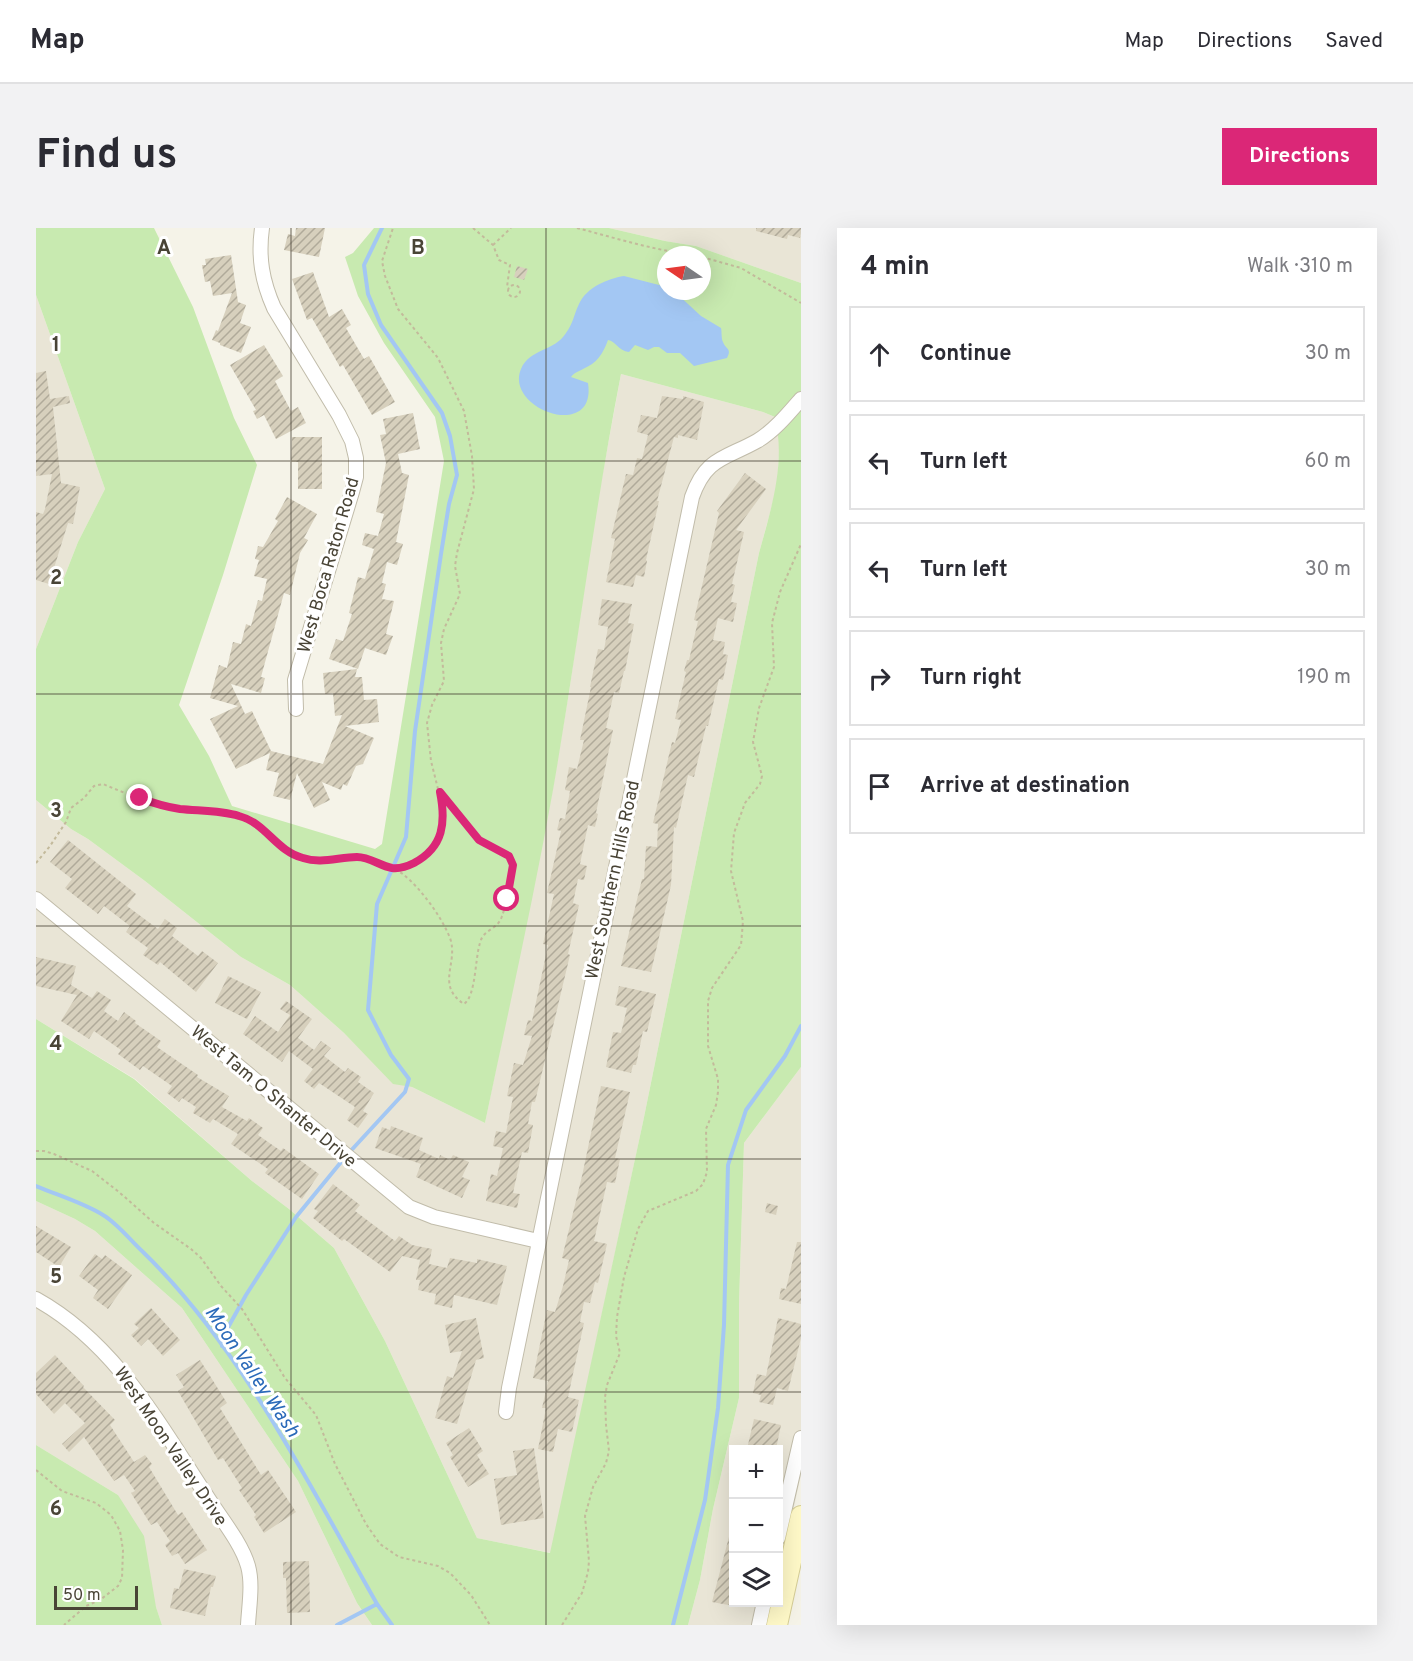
<!DOCTYPE html>
<meta charset="utf-8">
<style>
:root{--surface:#fff;--page:#f2f2f3;--text:#2b2b33;--muted:#7c7c81;--line:#e1e1e2;--accent:#db2777}
body{margin:0;font-family:Overpass,sans-serif;background:var(--page);color:var(--text)}
.controls{position:absolute;right:18px;bottom:18px;display:grid;overflow:hidden;border-radius:0px;box-shadow:0 6px 24px #0002}
.controls button{width:54px;height:54px;display:grid;place-items:center;padding:0;border:0;border-bottom:2px solid var(--line);background:var(--surface);color:var(--text);font:30px sans-serif}
.compass{position:absolute;left:621px;top:18px;width:54px;height:54px;border-radius:50%;background:var(--surface);box-shadow:0 6px 24px #0002;rotate:283deg}
.scale{position:absolute;left:18px;bottom:15px;width:84px;box-sizing:border-box;padding-left:6px;border:3px solid #494436;border-top:0;font-size:16px;line-height:21px;white-space:nowrap;color:#494436;-webkit-text-stroke:4px #fff;paint-order:stroke}
.stop{position:absolute;width:18px;height:18px;margin:-14px;border:4px solid #db2777;border-radius:50%;background:#fff}
.stop.end{background:#db2777;border-color:#fff;box-shadow:0 2px 6px #0008}
.list{margin:0;padding:0;list-style:none}
h2{display:flex;justify-content:space-between;align-items:center;height:78px;margin:0;padding:0 24px;font-size:26px}
h2 small{font-size:20px;font-weight:400;color:var(--muted)}
.list li{display:grid;grid-template-columns:39px 1fr auto;gap:18px;align-items:center;box-sizing:border-box;height:96px;margin:0 12px 12px;padding:0 12px;border:2px solid var(--line);border-radius:0px}
.list b{display:block;font-size:22px;white-space:nowrap}
.list em{font-size:20px;font-style:normal;color:var(--muted)}
.icon{flex:none;width:33px;height:33px;fill:none;stroke:currentColor;stroke-width:2;stroke-linecap:round;stroke-linejoin:round}
.map{position:relative;flex:none;width:765px;height:1397px;overflow:hidden;border-radius:0px}
header{display:flex;align-items:center;gap:36px;box-sizing:border-box;height:84px;padding:0 30px;background:var(--surface);border-bottom:2px solid var(--line)}
header strong{font-size:28px}
nav{display:flex;gap:33px;margin-inline-start:auto;font-size:21px}
.intro{display:flex;align-items:center;justify-content:space-between;box-sizing:border-box;height:144px;padding:0 36px}
h1{margin:0;font-size:42px}
.button{padding:15px 27px;border-radius:0px;background:var(--accent);color:#fff;font-size:21px;font-weight:700}
main{display:flex;gap:36px;padding:0 36px}
aside{flex:1;background:var(--surface);border-radius:0px;box-shadow:0 6px 24px #0002}
.map>svg:first-child{display:block}
.residential{fill:#e9e5d6}
.green{fill:#c8eab0;fill-rule:evenodd}
.water{fill:#a3c7f3}
.lines{fill:none;stroke-linecap:round;stroke-linejoin:round}
.stream{stroke:#a3c7f3;stroke-width:4}
.building{fill:url(#building-hatch)}
.minor-casing{stroke:#c1bcaa;stroke-width:16}
.secondary-casing{stroke:#d6ce96;stroke-width:22}
.path{stroke:#c3ba9b;stroke-width:2;stroke-dasharray:3 3;stroke-linecap:butt}
.minor{stroke:#fff;stroke-width:14}
.secondary{stroke:#fff9c8;stroke-width:20}
.route{stroke:#db2777;stroke-width:8}
.grid{fill:none;stroke:#494436;stroke-width:1.5;stroke-opacity:0.55}
.labels{text-anchor:middle;stroke-width:6;stroke-linejoin:round;paint-order:stroke}
.street-label{font-size:18px;fill:#494436;stroke:#fff}
.water-label{font-size:20px;font-style:italic;fill:#2b6ab9;stroke:#fff}
.grid-label{font-size:20px;text-anchor:middle;font-weight:bold;fill:#494436;stroke:#fff;stroke-width:6;stroke-linejoin:round;paint-order:stroke}
</style>
<header>
<strong>Map</strong>
<nav><a>Map</a><a>Directions</a><a>Saved</a></nav>
</header>
<div class="intro"><h1>Find us</h1><a class="button">Directions</a></div>
<main>
<div class="map">
<svg width="765" height="1397" viewBox="0 0 765 1397">
<defs>
<pattern id="building-hatch" width="6" height="6" patternUnits="userSpaceOnUse" patternTransform="scale(1.5)"><rect width="6" height="6" fill="#d7d0bd"/><path d="M-1 1l2-2M0 6l6-6M5 7l2-2" fill="none" stroke="#b0aa9a"/></pattern>
</defs>
<rect width="100%" height="100%" fill="#f5f3e8"/>
<path class="residential" d="M573,0H765V55L660,18L629,13Z
M0,67L69,261L42,314L0,421Z
M585,146L727,184L739,189L744,210L741,259L723,325L607,894L515,1325L441,1310L349,1113L298,1020L253,981L216,953L99,851L0,791V572L35,601L52,611L109,653L205,729L254,757L308,805L357,855L376,859L449,895L516,565L533,464L559,287Z
M765,839V1247L743,1346L742,1222H698V1374L736,1375L731,1397H652L664,1352L677,1281L703,1170V1076L708,915Z
M0,973L39,991L59,1003L146,1080L262,1253L321,1375L336,1397H126L82,1267L0,1217Z"/>
<path class="green" d="M0,0H118L157,79L198,190L221,237L187,347L143,477L173,528L196,578L339,621L346,616L408,233L399,189L348,115L322,68L309,29L317,25L338,0H573L629,13L660,18L765,55V839L708,915L703,1076V1170L677,1281L664,1352L652,1397H336L321,1375L262,1253L146,1080L59,1003L39,991L0,973V791L98,851L216,953L253,981L298,1020L349,1113L441,1310L514,1325L607,894L723,325C735,281 750,236 739,189L727,184L585,146C558,284 541,424 517,562C497,674 472,784 449,895L376,859L357,856L308,805L254,757L205,729L109,653L52,611L35,601L0,572V421L42,314L69,261L0,67ZM630,27H666V63H630Z
M0,1217L82,1267L108,1308L120,1379L126,1397H0Z"/>
<path class="water" d="M588,48L627,58L630,60V63L639,64L665,88L685,100C686,104 685,110 687,114C690,122 696,120 691,130L658,138L644,125H631L623,119H618L612,122L599,117L593,124C582,123 580,113 572,112C567,126 561,135 547,141C542,144 539,144 535,149L552,155C561,214 468,181 485,141C494,120 518,124 530,105C537,96 538,86 543,76C551,59 571,51 588,48Z"/>
<g class="lines">
<path class="stream" d="M0,958C21,967 48,975 67,987C81,995 94,1012 107,1024C205,1119 274,1258 341,1376L356,1397
M186,1118L190,1103L210,1067L260,989L310,928L369,864L373,851L355,827L332,782L341,676L370,609L379,503L405,326L413,276L421,247L414,208L406,185L345,97L332,66L328,37L346,0
M301,1397L341,1376
M637,1397L669,1272L682,1180L688,1097L692,937L710,882L749,828L765,798"/>
</g>
<path class="building" d="M260,0H289L283,29L248,22L252,6L259,8Z
M720,0H765V5L764,10L752,7L751,11L720,3Z
M195,27L202,74L210,77L204,95L215,99L205,125L184,117V115L176,112L180,102L182,103L196,65L177,68L174,53L169,54L166,37H170L169,31Z
M481,38L492,41L488,52L478,49Z
M277,44L293,89L306,81L315,97L310,100L328,131L333,128L359,174L336,187L307,137L304,139L276,90L271,92L256,51Z
M228,117L247,148L239,153L255,183L262,179L270,195L240,211L228,187L221,191L217,183L220,182L194,137Z
M10,143L14,171L33,168L34,175L17,179L25,255L44,259L37,296L32,295L13,356L0,352V284L7,286L9,281L16,246L0,248V145Z
M626,168L647,171V168L668,174L661,212L642,207V210L638,209L621,273H623L610,332L611,333L608,349L600,347L597,359L570,354L579,311L575,310L590,246L597,247L601,230L606,231L612,207L601,204L605,187L621,190Z
M377,185L384,221L362,226L366,245L373,247L360,314L367,316L361,337L351,334L346,355L350,356L346,371L358,373L350,406L357,408L350,427L329,420L322,441L293,431L300,411L307,413L316,386L313,385L322,349L329,351L338,321L326,317L329,305L342,308L348,286L340,284L350,235L344,207L350,206L347,191Z
M256,209H286V261H262V234H255Z
M709,245L730,261L700,302L708,304L696,356L699,357L695,374L701,375L697,394L682,390L677,412L689,414L687,426L692,427L687,452L683,451L672,498H670L658,549L652,547L640,600L638,599L635,657L615,744L585,738L606,651H608L610,618L621,619L622,596L617,595L636,514L639,515L645,492L639,491L650,444L648,443L651,432H653L662,393L658,392L683,285L681,283Z
M251,269L281,286L268,310L272,312L264,325L254,367L248,365L225,449L229,450L225,465L195,456L209,486L216,483L235,523L287,536L306,487L299,488L297,465L289,466L287,445L321,441L319,449H326L328,472L341,471L343,494L309,498L338,510L327,536L320,538L311,558L307,556L305,562L286,554L294,572L278,580L261,545L254,572L237,568L243,545L230,542L234,525L200,541L174,491L202,478L174,470L183,437L191,440L197,414L205,416L210,396L215,398L222,372L226,373L231,351L218,348L223,332L219,331L222,318L227,319L242,293L239,291Z
M566,371L596,376L592,395L598,396L589,443H588L583,465L578,464L570,500L577,502L560,585L562,586L559,599L552,597L544,636L551,638L548,652L542,651L537,675L543,677L532,726L534,727L499,874H496L492,896L497,897L492,925L486,924L477,965L484,966L481,980L450,973L455,946L461,948L467,920L457,918L460,903L470,905L477,869L471,868L478,835L487,837L496,808L488,807L492,792L496,793L512,717L507,716L518,666L511,665L525,603L521,602L524,590L529,591L534,563L529,562L533,539L541,541L548,512H544L555,459H554L562,421L568,422L572,399L562,397Z
M32,612L100,666L91,678L122,701L129,691L141,700L136,708L162,728L166,723L182,735L160,764L124,734L122,737L107,727L112,720L90,704L94,698L68,678L62,686L29,660L36,651L14,634Z
M0,729L40,738L35,757L56,770L61,763L75,772L68,783L82,793L88,784L100,793L99,795L125,813L121,819L162,847L161,849L193,868L186,879L211,893L213,890L227,900L222,907L245,923L247,920L283,946L266,971L229,945L232,941L195,916L202,906L177,891L174,895L157,885L160,879L146,870L143,874L131,865L136,858L107,838L104,842L82,826L85,822L58,803L53,811L25,793L41,767L0,758Z
M192,748L225,764L211,791L179,775Z
M583,758L620,766L611,804L607,803L600,837H597L595,845L570,839L577,804L585,805L591,780L579,777Z
M250,773L276,791L262,810L278,822L285,813L295,820L288,828L309,844L312,840L325,849L322,854L338,865L327,883L332,886L322,900L311,892L319,879L283,855L278,861L268,853L277,841L253,823L246,834L207,806L219,788L242,804L254,787L244,781Z
M565,858L594,864L579,930L584,931L579,955L571,954L558,1013L571,1016L562,1055L559,1054L554,1075L548,1074L544,1094L548,1095L532,1169L543,1172L536,1204L522,1201L517,1224L502,1221L510,1180H506L512,1153L497,1150L511,1082L519,1084L527,1058L533,1032L526,1030L546,948Z
M355,898L387,910L383,922L403,931L404,927L414,932L417,927L433,934L426,949L434,952L426,970L380,949L385,936L339,920L346,899L354,902Z
M297,956L324,977L319,983L359,1013L363,1008L376,1017L396,1021L393,1036L411,1040L414,1030L441,1035V1031L471,1038L461,1077L418,1067L416,1080L398,1076L400,1066L382,1062L384,1052H380L384,1032L366,1028L354,1044L308,1011L306,1013L277,990L282,983L278,981Z
M731,975L742,978L740,987L729,984Z
M0,998L35,1019L23,1039L0,1024Z
M761,1014H765V1076L743,1071L745,1060L750,1061Z
M59,1026L66,1031L69,1027L96,1047L72,1081L57,1070L62,1062L43,1048Z
M115,1080L144,1112L127,1128L112,1111L105,1118L95,1107L103,1100L98,1096Z
M440,1090L448,1130L440,1132L421,1196L399,1190L411,1148L417,1150L426,1123L414,1125L409,1097Z
M742,1090L765,1096V1110L752,1163L741,1160L737,1177L723,1174L725,1167L717,1165L721,1146L730,1148Z
M19,1127L48,1158L47,1159L79,1192L74,1197L98,1234L109,1227L116,1236L113,1239L142,1287L146,1284L171,1322L149,1336L142,1325L136,1328L129,1317L134,1313L121,1294L115,1297L95,1265L99,1263L88,1247L78,1253L48,1209L33,1224L26,1216L49,1195L29,1175L18,1186L0,1166V1145Z
M164,1132L191,1175L184,1180L225,1247L232,1242L260,1284L228,1305L218,1289L220,1287L203,1262L206,1260L187,1230L182,1232L142,1163L148,1159L140,1147Z
M718,1191L745,1197L740,1221H711Z
M433,1200L447,1223L441,1227L453,1246L432,1259L414,1229L417,1227L410,1215Z
M498,1220L508,1290L465,1297L458,1251L481,1247L477,1223Z
M694,1305L698,1306V1378L676,1374Z
M273,1333L274,1384L251,1385L250,1350H247V1334Z
M148,1341L180,1348L177,1359H175L169,1388L134,1380L138,1360L143,1361Z"/>
<g class="lines">
<defs>
<path id="minor" d="M226,0C222,29 226,53 238,80L303,187L316,213L320,230V249L316,264L259,452L260,481
M0,671L373,979L398,989L502,1013
M0,1071C79,1115 122,1194 170,1267C183,1288 205,1314 212,1338C217,1356 213,1378 212,1397
M470,1184L473,1160L656,269C670,229 689,231 721,213C738,203 752,186 765,171
M742,1310L765,1210
M723,1397L728,1374"/>
<path id="secondary" d="M741,1397L765,1288"/>
</defs>
<use href="#minor" class="minor-casing"/>
<use href="#secondary" class="secondary-casing"/>
<path class="path" d="M437,0L457,17L463,32L474,37L471,59L473,61
M541,0C579,10 618,22 656,27
M457,17L475,0
M666,29L705,40L765,75
M472 63a6 6 0 1 1 12 0a6 6 0 1 1-12 0Z
M0,635L14,618L30,594L35,580L48,570L58,558L67,556C91,566 115,576 141,580C161,584 184,582 204,588C231,596 241,624 268,631C283,635 297,631 313,629C331,628 354,636 368,647C386,662 405,688 414,710C423,735 399,757 428,776C440,768 439,730 444,715C447,701 462,702 466,688C471,674 484,636 470,626C461,620 450,618 442,611C427,598 416,580 404,564
M357,640L372,638L390,628L402,612L407,597V581L395,533L391,495L396,477L408,453L405,415L408,401L424,366L419,338L421,325L438,261L436,228L428,183L402,130L362,81L349,48L346,33L357,0
M0,923H8L18,926L56,943L83,964L118,995L155,1021L165,1030L185,1058L206,1081L249,1150L280,1187L299,1236L330,1296L344,1316L363,1329L402,1338L414,1345L435,1367L454,1397
M0,1242L26,1263L60,1275L75,1287L84,1303L87,1322L86,1350L82,1358L64,1372L50,1378L28,1397
M526,1397L546,1365L552,1344L553,1333L549,1288L557,1259L570,1235L573,1223L570,1197L569,1169L571,1157L584,1125L580,1108L581,1089L588,1049L602,1001L612,983L660,963L667,956L671,944L670,901L680,877L682,864V851L672,818V773L676,760L705,717L707,693L695,643L698,605L709,575L724,556L726,548L717,514L723,480L738,439L736,395L744,364L765,316"/>
<use href="#minor" class="minor"/>
<use href="#secondary" class="secondary"/>
</g>
<g class="lines">
<path class="route" d="M104,570C117,575 130,579 144,581C163,583 184,582 203,588C230,595 240,623 267,630C285,636 303,629 321,629C334,629 344,638 356,640C364,641 372,638 378,635C408,619 410,594 404,564L443,612L473,628L477,637L471,671"/>
</g>
<path class="grid" d="M255,0V1397M510,0V1397M0,233H765M0,466H765M0,698H765M0,931H765M0,1164H765"/>
<g class="labels">
<g class="street-label">
<text transform="translate(292 337) rotate(-74)" y="6">West Boca Raton Road</text>
<text transform="translate(576 652) rotate(-78)" y="6">West Southern Hills Road</text>
<text transform="translate(238 868) rotate(40)" y="6">West Tam O Shanter Drive</text>
<text transform="translate(135 1218) rotate(56)" y="6">West Moon Valley Drive</text>
</g>
<g class="water-label">
<text transform="translate(217 1143) rotate(56)" y="7">Moon Valley Wash</text>
</g>
</g>
<g class="grid-label">
<text x="128" y="26">A</text>
<text x="382" y="26">B</text>
<text x="20" y="123">1</text>
<text x="20" y="356">2</text>
<text x="20" y="589">3</text>
<text x="20" y="822">4</text>
<text x="20" y="1055">5</text>
<text x="20" y="1287">6</text>
</g>
</svg>
<div class="controls">
<button>+</button>
<button>−</button>
<button><svg class="icon" aria-label="layers" viewBox="0 0 24 24"><path d="M12 4l9 5-9 5-9-5zM3 14l9 5 9-5"/></svg></button>
</div>
<svg class="compass" viewBox="-18 -18 36 36"><path d="M0-13l5 13h-10z" fill="#e53935"/><path d="M0 13l5-13h-10z" fill="#7c7c81"/></svg>
<div class="scale">50 m</div>
<div class="stop" style="left:471px;top:671px"></div>
<div class="stop end" style="left:104px;top:570px"></div>
</div>
<aside>
<h2>4 min<small>Walk · 310 m</small></h2>
<ul class="list">
<li><svg class="icon" aria-label="ahead" viewBox="0 0 24 24"><path d="M12 20V5M6 11l6-6 6 6"/></svg><div><b>Continue</b></div><em>30 m</em></li>
<li><svg class="icon" aria-label="left" viewBox="0 0 24 24"><path d="M17 20v-9H6M10 6l-5 5 5 5"/></svg><div><b>Turn left</b></div><em>60 m</em></li>
<li><svg class="icon" aria-label="left" viewBox="0 0 24 24"><path d="M17 20v-9H6M10 6l-5 5 5 5"/></svg><div><b>Turn left</b></div><em>30 m</em></li>
<li><svg class="icon" aria-label="right" viewBox="0 0 24 24"><path d="M7 20v-9h11M14 6l5 5-5 5"/></svg><div><b>Turn right</b></div><em>190 m</em></li>
<li><svg class="icon" aria-label="arrive" viewBox="0 0 24 24"><path d="M6 21V4h12l-3 4 3 4H6"/></svg><div><b>Arrive at destination</b></div></li>
</ul>
</aside>
</main>
